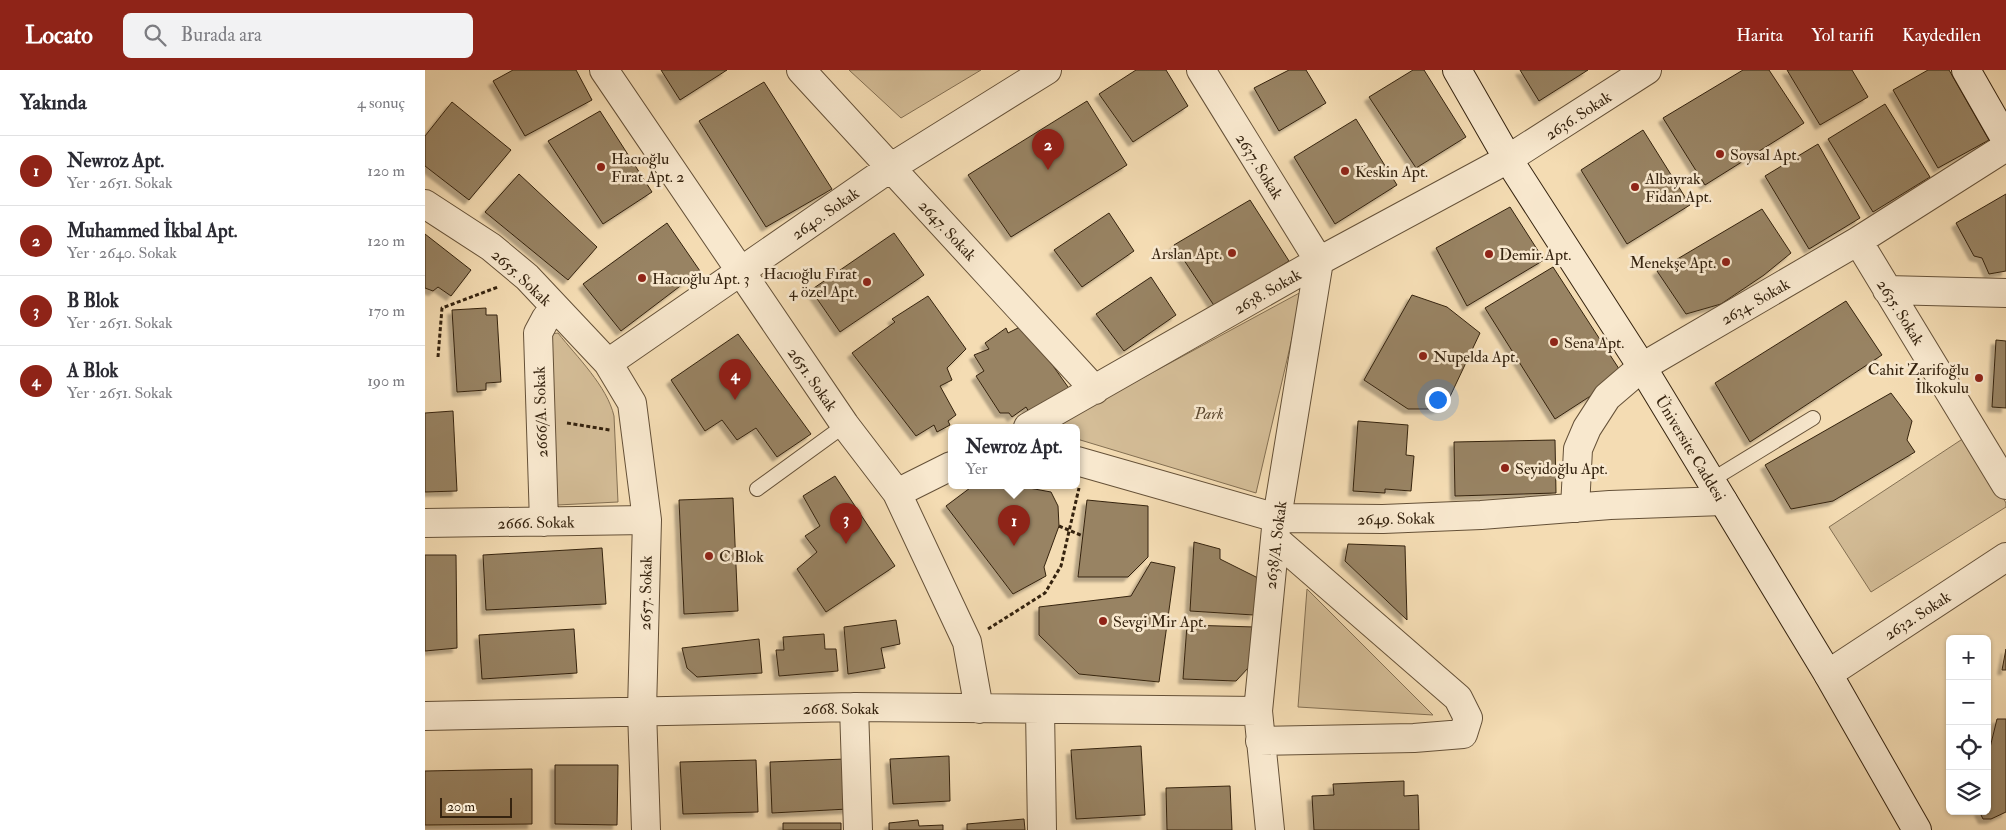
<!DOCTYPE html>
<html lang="tr">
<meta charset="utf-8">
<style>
:root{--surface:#fff;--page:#f2f2f3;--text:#2b2b33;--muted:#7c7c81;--line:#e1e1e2;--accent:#8f2418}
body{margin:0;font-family:"IM FELL Double Pica",serif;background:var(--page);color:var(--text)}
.controls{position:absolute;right:15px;bottom:15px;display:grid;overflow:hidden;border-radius:8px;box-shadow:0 1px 4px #0004}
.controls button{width:45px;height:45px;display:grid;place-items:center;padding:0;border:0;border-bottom:1px solid var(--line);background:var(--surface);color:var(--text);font:25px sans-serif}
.scale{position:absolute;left:15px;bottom:12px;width:72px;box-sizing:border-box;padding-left:5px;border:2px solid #35230f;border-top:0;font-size:14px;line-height:18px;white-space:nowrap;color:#35230f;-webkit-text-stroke:4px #f8e8ce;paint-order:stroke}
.you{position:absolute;left:1012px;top:329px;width:18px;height:18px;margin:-12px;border:4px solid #fff;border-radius:50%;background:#1a73e8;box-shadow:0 0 0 8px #1a73e833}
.badge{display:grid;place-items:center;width:32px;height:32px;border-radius:50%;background:var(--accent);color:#fff;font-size:16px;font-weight:700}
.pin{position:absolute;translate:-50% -41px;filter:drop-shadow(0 1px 2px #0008)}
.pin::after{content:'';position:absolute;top:26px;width:18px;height:15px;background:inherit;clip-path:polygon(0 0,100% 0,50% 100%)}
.popup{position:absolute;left:523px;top:354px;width:132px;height:65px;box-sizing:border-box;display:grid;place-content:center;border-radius:8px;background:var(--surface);filter:drop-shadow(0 1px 4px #0005);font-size:16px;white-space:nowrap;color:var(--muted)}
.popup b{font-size:19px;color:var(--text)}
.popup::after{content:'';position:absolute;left:50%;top:100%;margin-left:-10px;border:10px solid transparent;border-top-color:var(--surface)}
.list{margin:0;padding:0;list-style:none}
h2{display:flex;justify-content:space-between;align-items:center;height:65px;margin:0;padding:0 20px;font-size:21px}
h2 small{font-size:16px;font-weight:400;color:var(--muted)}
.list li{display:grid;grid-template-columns:32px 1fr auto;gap:15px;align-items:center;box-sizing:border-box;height:70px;padding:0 20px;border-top:1px solid var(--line)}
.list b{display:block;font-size:19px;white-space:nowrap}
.list p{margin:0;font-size:16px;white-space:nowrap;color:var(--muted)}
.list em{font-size:16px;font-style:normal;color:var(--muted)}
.icon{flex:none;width:28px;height:28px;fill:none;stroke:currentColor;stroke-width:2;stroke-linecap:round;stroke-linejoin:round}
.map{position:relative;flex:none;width:1581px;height:760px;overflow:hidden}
header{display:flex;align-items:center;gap:30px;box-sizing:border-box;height:70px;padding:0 25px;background:var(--accent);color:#fff}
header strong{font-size:24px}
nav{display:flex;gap:28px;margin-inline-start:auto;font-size:18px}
.search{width:350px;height:45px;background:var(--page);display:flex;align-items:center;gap:12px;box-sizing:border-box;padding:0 18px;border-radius:8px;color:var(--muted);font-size:19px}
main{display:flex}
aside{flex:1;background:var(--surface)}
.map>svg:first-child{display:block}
.green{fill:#d4bd97;stroke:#847053}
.building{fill:#988364;stroke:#35230f;filter:url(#shadow)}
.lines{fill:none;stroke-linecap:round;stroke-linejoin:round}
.lane-casing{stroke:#655138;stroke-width:16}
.street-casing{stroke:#655138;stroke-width:30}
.secondary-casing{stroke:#35230f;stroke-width:30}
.path{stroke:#35230f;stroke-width:3;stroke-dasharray:4 2.5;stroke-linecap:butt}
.lane{stroke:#f8e8ce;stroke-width:14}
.street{stroke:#f8e8ce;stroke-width:28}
.secondary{stroke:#f8e8ce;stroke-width:28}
.poi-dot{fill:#8f2418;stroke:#f8e8ce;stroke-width:2}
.labels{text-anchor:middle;stroke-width:5;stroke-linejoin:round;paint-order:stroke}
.street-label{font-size:16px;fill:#35230f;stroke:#f8e8ce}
.poi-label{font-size:16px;fill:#35230f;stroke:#f8e8ce;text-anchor:start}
.park-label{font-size:16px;font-style:italic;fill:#5d4a31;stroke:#f8e8ce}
</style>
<header>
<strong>Locato</strong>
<div class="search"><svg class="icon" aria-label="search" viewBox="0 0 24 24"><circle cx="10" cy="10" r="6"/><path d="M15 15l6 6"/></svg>Burada ara</div>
<nav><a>Harita</a><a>Yol tarifi</a><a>Kaydedilen</a></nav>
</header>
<main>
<aside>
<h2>Yakında<small>4 sonuç</small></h2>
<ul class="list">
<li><span class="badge">1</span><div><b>Newroz Apt.</b><p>Yer · 2651. Sokak</p></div><em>120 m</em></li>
<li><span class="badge">2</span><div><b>Muhammed İkbal Apt.</b><p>Yer · 2640. Sokak</p></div><em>120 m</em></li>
<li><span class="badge">3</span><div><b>B Blok</b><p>Yer · 2651. Sokak</p></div><em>170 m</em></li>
<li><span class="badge">4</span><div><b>A Blok</b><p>Yer · 2651. Sokak</p></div><em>190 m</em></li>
</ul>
</aside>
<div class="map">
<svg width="1581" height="760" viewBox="0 0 1581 760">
<defs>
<filter id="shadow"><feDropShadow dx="-4.5" dy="4.5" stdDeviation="1" flood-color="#0004"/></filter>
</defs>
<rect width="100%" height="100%" fill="#f4dcb3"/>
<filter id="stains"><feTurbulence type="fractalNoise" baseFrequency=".004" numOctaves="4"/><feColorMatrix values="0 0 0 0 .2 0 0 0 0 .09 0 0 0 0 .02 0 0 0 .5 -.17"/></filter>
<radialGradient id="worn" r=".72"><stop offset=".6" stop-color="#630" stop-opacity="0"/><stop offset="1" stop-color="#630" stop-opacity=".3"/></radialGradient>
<path class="green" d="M424,0H556L476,48Z
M878,221L831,423L652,369V357H627Z
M133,263C152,287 182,316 189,346L193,432L132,435L125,264Z
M1542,366L1581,433V437L1446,522L1404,457Z
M882,519L1008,645L873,637Z"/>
<path class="building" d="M88,0H151L167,30L100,66L68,11Z
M236,0H302L255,30Z
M711,0H741L763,36L708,72L674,24Z
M864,0H881L901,33L854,61L829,18Z
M988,0H999L1041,67L991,98L944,27Z
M1095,0H1163L1114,31Z
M1318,0H1344L1379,53L1280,115L1238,48Z
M1362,0H1427L1443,27L1395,55Z
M1503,0H1524L1564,70L1513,98L1468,20Z
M339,12L407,119L341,157L274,51Z
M662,31L702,95L586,167L543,105Z
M27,32L86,80L44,130L0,96V66Z
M1460,34L1505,107L1448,142L1403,69Z
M175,41L227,122L178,154L123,71Z
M931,49L972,115L910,154L869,87Z
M1218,60L1265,135L1202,174L1156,100Z
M1393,74L1435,148L1384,179L1340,106Z
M94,104L172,177L143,210L60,142Z
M1581,124V201L1564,204L1557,188L1549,186L1531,153Z
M825,130L864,191L790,237L749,175Z
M1085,137L1119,190L1042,236L1011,178Z
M1337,139L1366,183L1339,205L1296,234L1261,244L1232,201Z
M684,143L709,181L657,217L629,180Z
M242,153L275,201L196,261L158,214Z
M469,163L499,205L415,262L386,220Z
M0,164L46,200L26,226L13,217L8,221L0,218Z
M1128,197L1198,305L1130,349L1060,238Z
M726,207L751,245L699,281L671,244Z
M987,225L1022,237L1055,263L1021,335L1012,339H983L939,310Z
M503,226L541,279L522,298L527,310L515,316L531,345L523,351L525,355L512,362L509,355L491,366L427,283L470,252L467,249Z
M1421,231L1457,285L1325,372L1290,313Z
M61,238V245H72L76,312L61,313V320L32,322L27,240Z
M599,255L648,324L607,347L601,337L587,347L584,343H575L551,306L559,301L549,285L564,279L560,273L581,258L583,263Z
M313,264L386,364L352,387L331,358L312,370L297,350L280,361L246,310Z
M1571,270L1581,271V338L1567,337Z
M1466,323L1487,351L1482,370L1490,382L1408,431L1366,439L1340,395Z
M28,341L32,421L0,422V343Z
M933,351L983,355L981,385L989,386L986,421L960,419V423L928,421Z
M1130,370L1131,423L1030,426L1029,372Z
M410,406L470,496L401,542L372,499L392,482L380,466L395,456L378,426Z
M549,415L604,418L626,422L633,436L634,456L619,497L621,506L588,524L521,436Z
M308,428L313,541L259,544L254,430Z
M662,430L723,436V487L703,507H653Z
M769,472L795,479V489L835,509L829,545L765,541Z
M923,474L980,476L982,550L920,491Z
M177,478L181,534L61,540L58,485Z
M0,485H31L32,578L0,581Z
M726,492L750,497L734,612L654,604L614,565V537L706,526Z
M471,550L475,574L456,578L460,598L423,604L419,557Z
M762,555L830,557L824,597L811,611L758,609Z
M149,559L152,603L57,609L54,565Z
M399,564L400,579H411L413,601L354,606L351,580H359L358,567Z
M334,569L337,603L272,607L262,598L257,578Z
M1581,579V600H1577Z
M1572,649H1581V742L1566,749H1558L1554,741H1562V690Z
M716,676L720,745L651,749L646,680Z
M524,686L525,731L468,734L465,689Z
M420,689L423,739L347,743L345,692Z
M331,690L333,742L258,744L255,692Z
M130,695H193L192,755L130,754Z
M107,699V754L0,755V701Z
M979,711V726L993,725L994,760H889L887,726L909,725L908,714Z
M805,716L807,760H742L741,718Z
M599,749L600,760H542V754Z
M493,750L494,756L518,755V760H464V753Z
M358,753H416V760H358Z"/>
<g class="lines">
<defs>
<path id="lane" d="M1285,411L1388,348
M332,419L420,355"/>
<path id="street" d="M179,0L420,355L472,423L542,572L554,639
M376,0L670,320
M776,0L894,191L852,448L833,641L845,760
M0,134L66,177L102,207L183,293L207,333L222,450L217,640L221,760
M1433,171L1581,415
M1462,220L1581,223
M183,293L465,98L622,0
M603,357L894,191L1083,89L1222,0
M652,391L852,448L958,449L1056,445L1185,435L1298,431
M472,423L526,396
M1150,438L1153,379L1162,358L1182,327L1217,297L1433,171L1581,77
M119,452L113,263L121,248L134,242
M0,453L222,450
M1403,604L1581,487
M429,637L433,760
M615,640L617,760
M0,646L429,637L833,641
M835,671L989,668L1038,664L1043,648L1033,628L850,469"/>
<path id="secondary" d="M1032,0L1083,89L1217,297L1403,604L1492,760
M1541,0L1581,70"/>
</defs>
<use href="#lane" class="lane-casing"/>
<use href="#street" class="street-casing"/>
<use href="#secondary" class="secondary-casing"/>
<path class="path" d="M13,287L17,238L73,217
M142,353L185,360
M634,456L658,466
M563,559L620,523L636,496L654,418"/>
<use href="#lane" class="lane"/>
<use href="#street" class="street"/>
<use href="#secondary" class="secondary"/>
</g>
<g class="poi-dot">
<circle cx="1295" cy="84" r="5"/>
<circle cx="176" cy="97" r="5"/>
<circle cx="920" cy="101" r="5"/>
<circle cx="1210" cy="117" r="5"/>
<circle cx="807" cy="183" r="5"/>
<circle cx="1064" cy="184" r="5"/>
<circle cx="1301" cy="192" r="5"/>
<circle cx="217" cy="208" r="5"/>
<circle cx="442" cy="212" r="5"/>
<circle cx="1129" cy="272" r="5"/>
<circle cx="998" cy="286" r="5"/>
<circle cx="1554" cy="308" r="5"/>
<circle cx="1080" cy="398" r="5"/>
<circle cx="284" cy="486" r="5"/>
<circle cx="678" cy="551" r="5"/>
</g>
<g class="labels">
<g class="street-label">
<text transform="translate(1153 45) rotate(-33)" y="6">2636. Sokak</text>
<text transform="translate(835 96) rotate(58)" y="6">2637. Sokak</text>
<text transform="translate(400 143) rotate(-35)" y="6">2640. Sokak</text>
<text transform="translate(523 160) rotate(47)" y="6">2647. Sokak</text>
<text transform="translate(97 207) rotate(43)" y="6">2655. Sokak</text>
<text transform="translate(842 221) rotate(-30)" y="6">2638. Sokak</text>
<text transform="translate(1330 231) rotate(-30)" y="6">2634. Sokak</text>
<text transform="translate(1476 242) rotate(58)" y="6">2635. Sokak</text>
<text transform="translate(388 309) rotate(55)" y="6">2651. Sokak</text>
<text transform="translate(115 342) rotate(-92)" y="6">2666/A. Sokak</text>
<text transform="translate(1266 378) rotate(59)" y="6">Üniversite Caddesi</text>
<text transform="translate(971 448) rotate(-1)" y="6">2649. Sokak</text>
<text transform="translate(111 452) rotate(-1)" y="6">2666. Sokak</text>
<text transform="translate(850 475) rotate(-83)" y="6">2638/A. Sokak</text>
<text transform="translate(220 523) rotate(-89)" y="6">2657. Sokak</text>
<text transform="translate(1492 545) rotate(-33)" y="6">2632. Sokak</text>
<text x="416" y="644">2668. Sokak</text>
</g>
<g class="poi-label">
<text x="1305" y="90">Soysal Apt.</text>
<text x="186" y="94">Hacıoğlu<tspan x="186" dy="18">Fırat Apt. 2</tspan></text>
<text x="930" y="107">Keskin Apt.</text>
<text x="1220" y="114">Albayrak<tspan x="1220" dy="18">Fidan Apt.</tspan></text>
<text x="797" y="189" text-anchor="end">Arslan Apt.</text>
<text x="1074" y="190">Demir Apt.</text>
<text x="1291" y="198" text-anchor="end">Menekşe Apt.</text>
<text x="432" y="209" text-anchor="end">Hacıoğlu Fırat<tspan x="432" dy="18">4 özel Apt.</tspan></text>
<text x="227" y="214">Hacıoğlu Apt. 3</text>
<text x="1139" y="278">Sena Apt.</text>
<text x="1008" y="292">Nupelda Apt.</text>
<text x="1544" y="305" text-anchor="end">Cahit Zarifoğlu<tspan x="1544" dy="18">İlkokulu</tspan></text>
<text x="1090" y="404">Seyidoğlu Apt.</text>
<text x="294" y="492">C Blok</text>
<text x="688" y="557">Sevgi Mir Apt.</text>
</g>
<g class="park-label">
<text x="784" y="349">Park</text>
</g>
</g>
<rect width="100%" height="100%" filter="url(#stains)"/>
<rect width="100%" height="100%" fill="url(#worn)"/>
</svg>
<div class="controls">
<button>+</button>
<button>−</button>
<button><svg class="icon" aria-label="locate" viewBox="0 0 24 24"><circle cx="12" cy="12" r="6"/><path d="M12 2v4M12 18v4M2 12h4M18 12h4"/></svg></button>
<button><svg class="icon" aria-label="layers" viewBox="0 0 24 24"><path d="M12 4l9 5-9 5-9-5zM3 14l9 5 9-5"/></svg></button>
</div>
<div class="scale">20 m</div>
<div class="you"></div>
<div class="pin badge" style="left:589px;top:476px">1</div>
<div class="popup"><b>Newroz Apt.</b>Yer</div>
<div class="pin badge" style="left:623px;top:100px">2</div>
<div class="pin badge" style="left:421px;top:474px">3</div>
<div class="pin badge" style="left:310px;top:330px">4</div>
</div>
</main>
